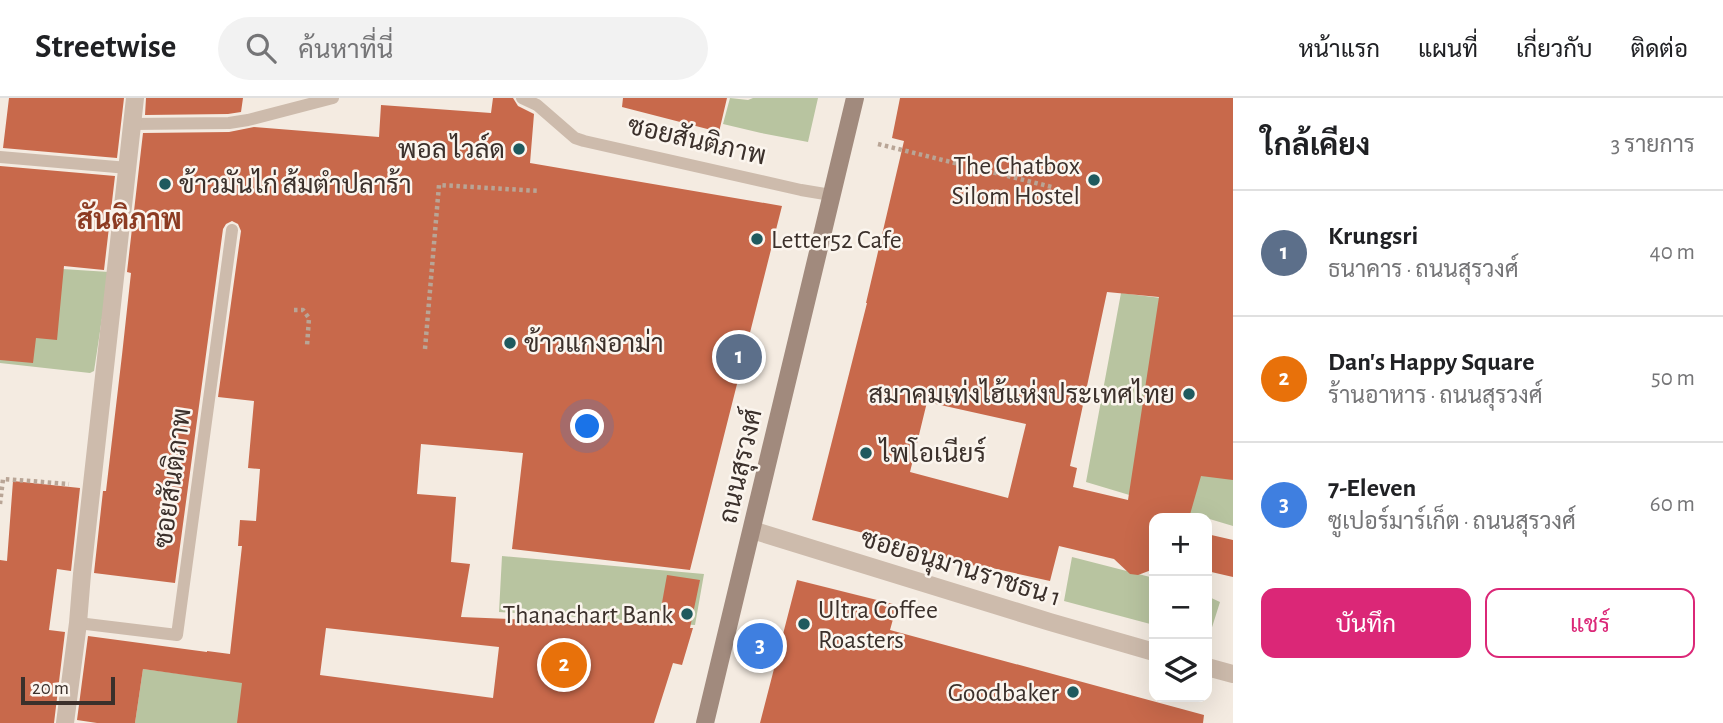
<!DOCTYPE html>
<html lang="th">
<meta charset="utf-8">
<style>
:root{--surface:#fff;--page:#f2f2f2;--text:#202124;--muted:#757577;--line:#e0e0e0;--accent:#db2777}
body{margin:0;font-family:"Alegreya Sans",Sarabun,sans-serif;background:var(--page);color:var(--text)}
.controls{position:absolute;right:21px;bottom:21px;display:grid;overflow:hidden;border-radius:14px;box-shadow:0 7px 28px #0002}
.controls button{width:63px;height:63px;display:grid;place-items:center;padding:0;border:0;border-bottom:2px solid var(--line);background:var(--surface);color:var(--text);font:35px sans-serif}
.scale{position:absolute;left:21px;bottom:18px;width:94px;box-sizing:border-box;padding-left:7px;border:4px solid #3b302b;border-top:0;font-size:19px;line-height:24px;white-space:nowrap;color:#3b302b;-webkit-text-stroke:5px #fbf5ee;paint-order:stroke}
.you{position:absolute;left:588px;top:329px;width:24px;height:24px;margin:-18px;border:5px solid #fff;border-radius:50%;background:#1a73e8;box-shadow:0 0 0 10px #1a73e833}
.badge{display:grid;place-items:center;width:46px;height:46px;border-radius:50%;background:var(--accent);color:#fff;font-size:23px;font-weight:700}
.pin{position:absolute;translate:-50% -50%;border:4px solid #fff;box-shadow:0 2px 7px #0006}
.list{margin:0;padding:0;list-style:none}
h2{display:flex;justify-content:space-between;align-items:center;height:91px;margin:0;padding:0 28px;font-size:30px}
h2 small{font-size:23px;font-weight:400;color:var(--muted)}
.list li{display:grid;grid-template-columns:46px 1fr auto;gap:21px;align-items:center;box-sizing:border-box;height:126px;padding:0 28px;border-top:2px solid var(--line)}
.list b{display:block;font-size:26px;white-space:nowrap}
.list p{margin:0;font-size:23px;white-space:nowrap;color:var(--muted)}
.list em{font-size:23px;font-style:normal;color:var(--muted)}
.actions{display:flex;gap:14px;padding:21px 28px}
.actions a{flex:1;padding:16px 0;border:2px solid var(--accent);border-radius:14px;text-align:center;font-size:24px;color:var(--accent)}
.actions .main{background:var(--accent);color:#fff}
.icon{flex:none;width:38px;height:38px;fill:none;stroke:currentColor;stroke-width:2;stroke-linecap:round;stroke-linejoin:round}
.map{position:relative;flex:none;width:1233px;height:625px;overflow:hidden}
header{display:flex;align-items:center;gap:42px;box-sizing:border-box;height:98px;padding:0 35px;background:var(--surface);border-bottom:2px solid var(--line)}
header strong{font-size:33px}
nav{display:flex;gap:38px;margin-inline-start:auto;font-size:24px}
.search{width:490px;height:63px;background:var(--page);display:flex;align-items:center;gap:18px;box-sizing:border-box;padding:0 24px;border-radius:38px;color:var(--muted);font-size:26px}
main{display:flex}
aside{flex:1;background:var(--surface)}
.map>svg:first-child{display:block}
.green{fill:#b8c4a0}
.building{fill:#c8694b;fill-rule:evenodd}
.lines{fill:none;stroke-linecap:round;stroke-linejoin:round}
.path{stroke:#b9a596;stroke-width:4.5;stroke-dasharray:3.5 3.5;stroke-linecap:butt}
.lane{stroke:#cdbbac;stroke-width:12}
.street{stroke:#cdbbac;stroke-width:18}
.secondary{stroke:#a18a7d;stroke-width:18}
.poi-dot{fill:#1f5a5e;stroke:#fbf5ee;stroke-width:2.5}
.labels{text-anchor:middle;stroke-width:5;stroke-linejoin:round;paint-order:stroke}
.street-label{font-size:26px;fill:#3b302b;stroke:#fbf5ee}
.poi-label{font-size:26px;fill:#3b302b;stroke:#fbf5ee;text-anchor:end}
.neighbourhood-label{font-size:28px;font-weight:bold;fill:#8c3b22;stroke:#fbf5ee}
</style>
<header>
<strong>Streetwise</strong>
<div class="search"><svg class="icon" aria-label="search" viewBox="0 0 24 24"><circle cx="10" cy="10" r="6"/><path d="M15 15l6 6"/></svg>ค้นหาที่นี่</div>
<nav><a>หน้าแรก</a><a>แผนที่</a><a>เกี่ยวกับ</a><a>ติดต่อ</a></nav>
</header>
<main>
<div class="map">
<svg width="1233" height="625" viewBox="0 0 1233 625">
<rect width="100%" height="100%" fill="#f4ebe1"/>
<path class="green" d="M730,0L748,2L753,0H818L808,44L761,35L723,26Z
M0,167L109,174L94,273L90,275L0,265Z
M1121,195L1233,209V428L1086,384Z
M502,458L704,476L695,527L499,514Z
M1072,459L1154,480V527L1064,503Z
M1207,498L1220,504L1208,542H1207Z
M143,571L318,594L237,625H135Z"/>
<path class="building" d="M9,0H124L117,60L3,50Z
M146,0H243L241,14L228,16L145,17Z
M493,0H513L518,8L534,16L530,65L782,108L690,472L512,451L523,355L421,346L417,396L456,399L451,464L470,466L461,519L608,525V524L658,527L667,477L700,482L690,530H693L682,567L673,565L654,625H237L242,585L143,571L135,625H97L77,622L88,538L207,554V553L230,556L242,448H238L240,422L256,423L260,371L248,370L254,303L218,299L241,133L238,126L232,123L226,126L223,131L175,485L94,475L103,393H106L122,257L131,175L127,174L143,35L229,34L254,29L379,39L381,7L491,15ZM326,530L499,549L493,600L320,577Z
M623,0H727L719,34L622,9Z
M900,0H1233V382L1201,378L1189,420H1154V471L1138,477L1130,476L1114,461L1059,448L1050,483L983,468V470L906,449L907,446L812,422L867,205H866L904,43L892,40ZM1107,194L1159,199L1128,402L1073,389L1077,370L1070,368ZM927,304L1026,326L1008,400L910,374Z
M0,68L115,78L104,172L64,168L57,242L36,240L33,265L0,262Z
M13,383L80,390L71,473L57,471L49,532L65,534L54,625H0V462L7,463Z
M1207,436L1233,442V479L1207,473Z
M797,482L897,507L890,532L1204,617L1203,625H760Z"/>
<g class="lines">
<path class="path" d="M878,46L1052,89
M294,212H303L309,220L307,248
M425,251L439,87L540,93
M0,406L3,381L69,386"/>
<path class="lane" d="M522,0L537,7L575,40L584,43L801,92L831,97
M133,26L229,25L248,22L333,0
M0,59L128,70
M78,525L177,537L232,132"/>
<path class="street" d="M752,432L1050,524L1154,554
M1207,569L1233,576
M65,625L78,525L82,476L135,0"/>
<path class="secondary" d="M705,625L855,0"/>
</g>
<g class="poi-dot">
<circle cx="519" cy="51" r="7"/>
<circle cx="1094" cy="82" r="7"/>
<circle cx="165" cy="86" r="7"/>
<circle cx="757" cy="141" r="7"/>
<circle cx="510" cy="245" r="7"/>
<circle cx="1189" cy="296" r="7"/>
<circle cx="866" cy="355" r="7"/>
<circle cx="687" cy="516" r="7"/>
<circle cx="804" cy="526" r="7"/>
<circle cx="1073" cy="594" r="7"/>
</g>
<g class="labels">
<g class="street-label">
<text transform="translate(697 42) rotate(13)" y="9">ซอยสันติภาพ</text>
<text transform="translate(740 368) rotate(-77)" y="9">ถนนสุรวงศ์</text>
<text transform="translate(172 380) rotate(-82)" y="9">ซอยสันติภาพ</text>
<text transform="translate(961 469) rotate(17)" y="9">ซอยอนุมานราชธน 1</text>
</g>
<g class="poi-label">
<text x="505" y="60">พอล ไวล์ด</text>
<text x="1080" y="76">The Chatbox<tspan x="1080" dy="30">Silom Hostel</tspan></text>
<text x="179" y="95" text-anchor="start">ข้าวมันไก่ ส้มตำปลาร้า</text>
<text x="771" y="150" text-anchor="start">Letter52 Cafe</text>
<text x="524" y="254" text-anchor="start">ข้าวแกงอาม่า</text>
<text x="1175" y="305">สมาคมเท่งไฮ้แห่งประเทศไทย</text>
<text x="880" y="364" text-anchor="start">ไพโอเนียร์</text>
<text x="818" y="520" text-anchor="start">Ultra Coffee<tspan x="818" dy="30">Roasters</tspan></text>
<text x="673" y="525">Thanachart Bank</text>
<text x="1059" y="603">Goodbaker</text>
</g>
<g class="neighbourhood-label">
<text x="129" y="131">สันติภาพ</text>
</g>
</g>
</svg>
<div class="controls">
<button>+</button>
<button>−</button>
<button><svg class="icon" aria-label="layers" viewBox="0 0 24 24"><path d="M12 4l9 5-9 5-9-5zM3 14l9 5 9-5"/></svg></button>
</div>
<div class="scale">20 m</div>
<div class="you"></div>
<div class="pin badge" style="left:739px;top:259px;background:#5c6f8a">1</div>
<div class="pin badge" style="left:564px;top:567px;background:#e8710a">2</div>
<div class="pin badge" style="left:760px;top:548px;background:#3f7fe0">3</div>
</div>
<aside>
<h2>ใกล้เคียง<small>3 รายการ</small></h2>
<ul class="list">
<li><span class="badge" style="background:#5c6f8a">1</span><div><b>Krungsri</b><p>ธนาคาร · ถนนสุรวงศ์</p></div><em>40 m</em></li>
<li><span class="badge" style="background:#e8710a">2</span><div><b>Dan's Happy Square</b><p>ร้านอาหาร · ถนนสุรวงศ์</p></div><em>50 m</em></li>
<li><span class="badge" style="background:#3f7fe0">3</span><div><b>7-Eleven</b><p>ซูเปอร์มาร์เก็ต · ถนนสุรวงศ์</p></div><em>60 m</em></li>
</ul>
<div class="actions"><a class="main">บันทึก</a><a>แชร์</a></div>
</aside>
</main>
